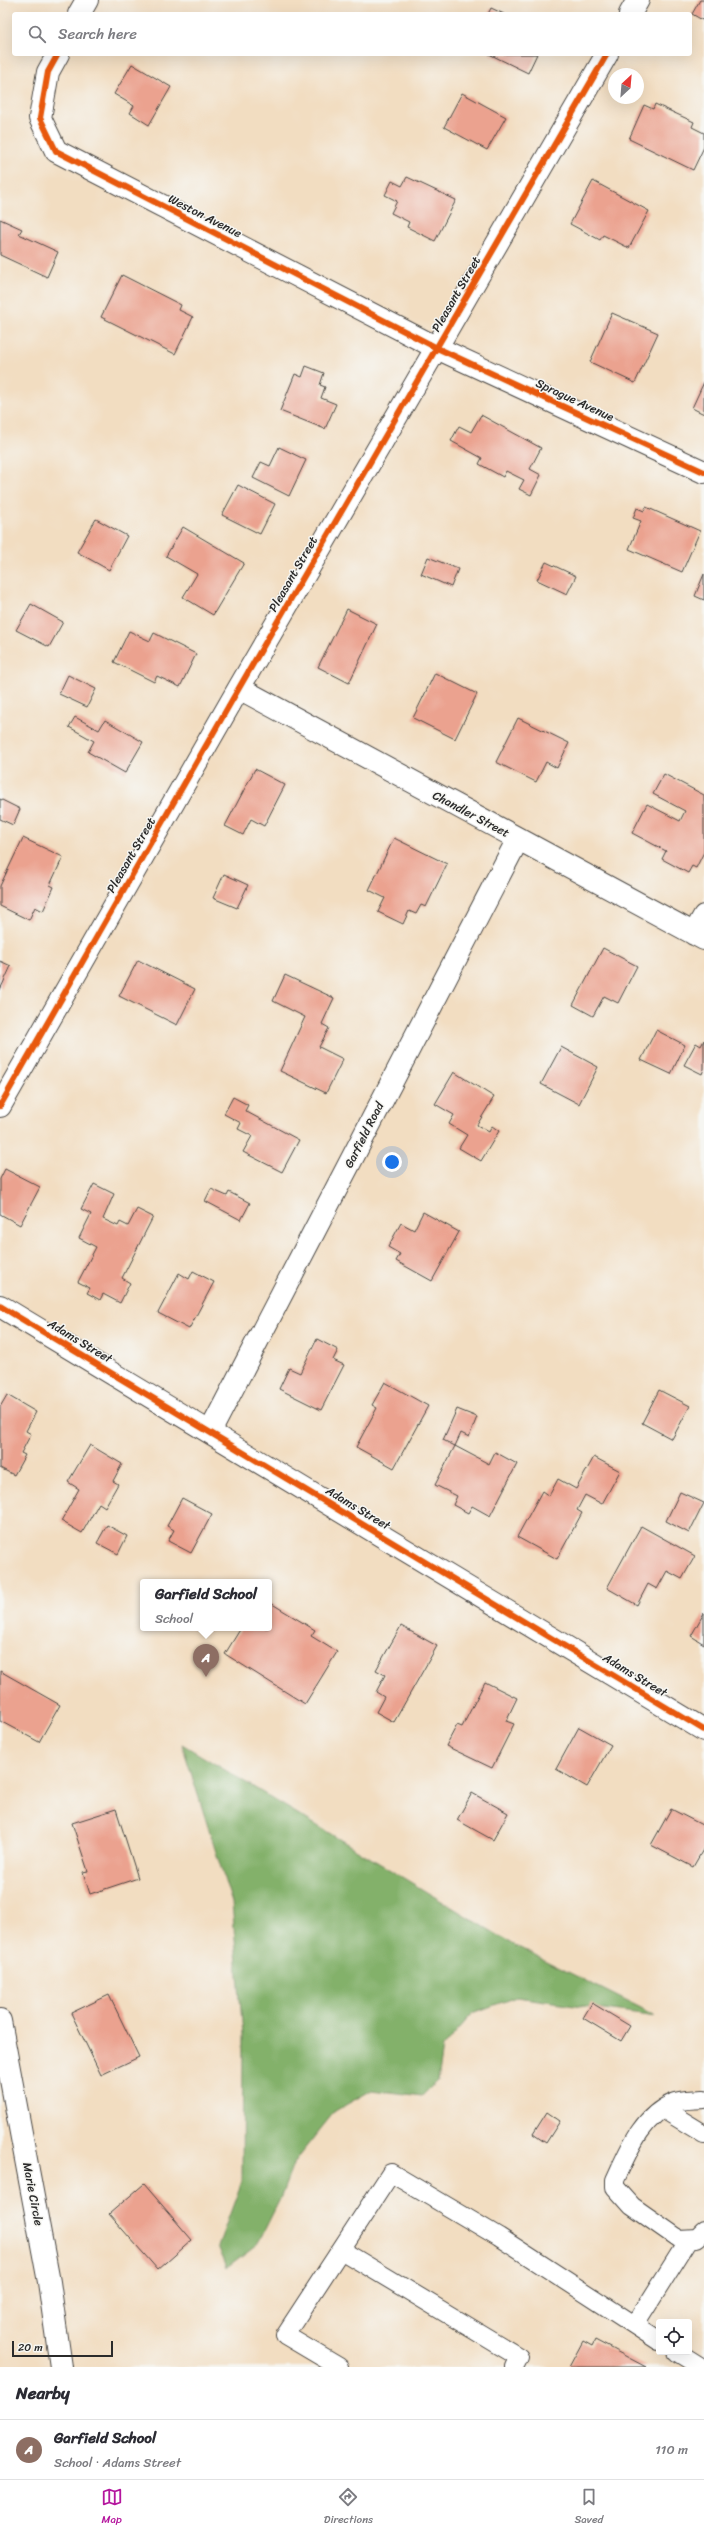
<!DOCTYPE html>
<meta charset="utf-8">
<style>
:root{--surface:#fff;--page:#f2f2f3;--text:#2b2b33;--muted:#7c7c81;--line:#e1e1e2;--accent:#b5179e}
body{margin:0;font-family:Sriracha,sans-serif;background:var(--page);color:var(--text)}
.controls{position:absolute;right:12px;bottom:12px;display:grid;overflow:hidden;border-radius:4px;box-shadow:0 4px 16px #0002}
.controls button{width:36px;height:36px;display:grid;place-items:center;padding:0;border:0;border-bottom:1px solid var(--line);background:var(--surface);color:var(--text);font:20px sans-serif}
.compass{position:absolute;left:608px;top:68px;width:36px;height:36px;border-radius:50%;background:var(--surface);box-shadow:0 4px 16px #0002;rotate:26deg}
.scale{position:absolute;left:12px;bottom:10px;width:101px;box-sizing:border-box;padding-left:4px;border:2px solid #2b2b2b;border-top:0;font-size:11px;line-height:14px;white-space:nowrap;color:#2b2b2b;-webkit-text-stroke:3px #f6f6f2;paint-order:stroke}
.you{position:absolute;left:392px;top:1162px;width:14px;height:14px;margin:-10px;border:3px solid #fff;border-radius:50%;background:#1a73e8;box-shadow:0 0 0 6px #1a73e833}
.badge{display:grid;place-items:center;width:26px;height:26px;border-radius:50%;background:var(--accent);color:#fff;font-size:13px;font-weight:700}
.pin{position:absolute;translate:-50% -33px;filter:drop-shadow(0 1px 2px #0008)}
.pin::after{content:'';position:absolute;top:21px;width:14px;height:12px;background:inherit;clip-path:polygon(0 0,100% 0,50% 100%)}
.popup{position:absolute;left:140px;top:1579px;width:132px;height:52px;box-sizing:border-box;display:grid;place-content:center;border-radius:4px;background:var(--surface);filter:drop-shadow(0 1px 3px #0005);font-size:13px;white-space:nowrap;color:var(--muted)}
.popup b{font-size:15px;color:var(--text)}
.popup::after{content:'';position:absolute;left:50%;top:100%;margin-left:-8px;border:8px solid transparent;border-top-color:var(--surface)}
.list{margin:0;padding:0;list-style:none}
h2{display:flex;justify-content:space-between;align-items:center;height:52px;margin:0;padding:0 16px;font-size:17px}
h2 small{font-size:13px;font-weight:400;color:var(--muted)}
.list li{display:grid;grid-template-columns:26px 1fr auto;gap:12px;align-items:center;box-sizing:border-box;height:60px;padding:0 16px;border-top:1px solid var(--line)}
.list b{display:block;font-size:15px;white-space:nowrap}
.list p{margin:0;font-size:13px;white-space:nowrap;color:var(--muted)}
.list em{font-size:13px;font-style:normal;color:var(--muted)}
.icon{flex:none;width:22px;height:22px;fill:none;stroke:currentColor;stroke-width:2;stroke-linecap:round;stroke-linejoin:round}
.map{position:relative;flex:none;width:704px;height:2367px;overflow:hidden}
.search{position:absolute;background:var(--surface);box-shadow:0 4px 16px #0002;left:12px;right:12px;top:12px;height:44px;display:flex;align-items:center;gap:10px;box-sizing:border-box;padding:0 14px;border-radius:4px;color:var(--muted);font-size:15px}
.sheet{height:112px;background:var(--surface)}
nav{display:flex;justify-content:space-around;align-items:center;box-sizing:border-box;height:56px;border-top:1px solid var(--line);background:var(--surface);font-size:11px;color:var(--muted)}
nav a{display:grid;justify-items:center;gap:2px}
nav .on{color:var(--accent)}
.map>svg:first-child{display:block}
.forest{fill:#83b16a;stroke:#576e4a}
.building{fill:#eba28f}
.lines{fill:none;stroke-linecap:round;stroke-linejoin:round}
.service-casing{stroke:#494642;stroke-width:20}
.minor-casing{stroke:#494642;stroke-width:24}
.service{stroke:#fff;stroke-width:18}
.minor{stroke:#fff;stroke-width:22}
.cycleway-casing{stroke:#f6f6f2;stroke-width:8}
.cycleway{stroke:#e8590c;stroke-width:6}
.labels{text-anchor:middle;stroke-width:3;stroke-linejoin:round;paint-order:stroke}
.street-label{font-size:12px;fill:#2b2b2b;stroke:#f6f6f2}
</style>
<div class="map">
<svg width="704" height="2367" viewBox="0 0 704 2367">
<rect width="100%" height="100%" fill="#f6f6f2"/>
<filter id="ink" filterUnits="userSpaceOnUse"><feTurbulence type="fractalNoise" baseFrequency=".025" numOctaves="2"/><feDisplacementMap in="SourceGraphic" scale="8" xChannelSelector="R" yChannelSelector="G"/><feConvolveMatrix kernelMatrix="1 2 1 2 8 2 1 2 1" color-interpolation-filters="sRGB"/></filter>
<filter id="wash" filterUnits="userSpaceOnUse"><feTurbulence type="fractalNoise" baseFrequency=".012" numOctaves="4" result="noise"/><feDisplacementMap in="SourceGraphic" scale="16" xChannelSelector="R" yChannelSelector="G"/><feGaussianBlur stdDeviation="0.9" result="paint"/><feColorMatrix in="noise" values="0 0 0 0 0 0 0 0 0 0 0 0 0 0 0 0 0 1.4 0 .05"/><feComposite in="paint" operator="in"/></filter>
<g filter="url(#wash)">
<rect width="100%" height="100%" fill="#f2ddc1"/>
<path class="forest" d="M182,1744L516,1946L656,2016L516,1997L473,2013L442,2048L437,2081L422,2096L372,2090L335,2111L294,2162L280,2199L257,2245L227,2268L218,2246L242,2181L243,2035L232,1903Z"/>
<g id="blocks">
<path class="building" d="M700,0H704V21L692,14Z
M491,8L504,14H488Z
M489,54H537L528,73Z
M132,64L171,87L149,125L130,113L134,106L114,94Z
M462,93L506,117L487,150L444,127Z
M655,104L694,122L692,127L704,133V147L693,170L629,139L644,105L653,109Z
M407,177L456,200L435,241L407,227L409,222L391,213L397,201L385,195L392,181L402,186Z
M593,181L649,211L629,248L603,235L600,240L570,224Z
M0,219L22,229L19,234L58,252L47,277L0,255Z
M122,275L181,305L179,310L193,317L175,354L101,317Z
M612,313L658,333L635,383L590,362Z
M306,366L324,373L320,385L325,387L321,398L336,404L325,429L280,411L295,374L302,377Z
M704,382V414L692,408Z
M481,415L541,448L530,469L541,475L531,495L519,489L524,480L506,471L503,477L479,464L482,458L451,441L459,426L471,432Z
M279,447L306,460L289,496L253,478L261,462L270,466Z
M238,485L275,504L260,534L222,515Z
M646,507L700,531L682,572L629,549L641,521L633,518L637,508L644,511Z
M96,519L127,536L109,570L77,552Z
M183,527L244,563L213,615L183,597L197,574L166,556Z
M428,557L458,569L451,587L421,574Z
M546,562L576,576L567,594L537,580Z
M704,574V600L695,596Z
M31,604L63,622L49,647L16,630Z
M347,609L377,624L349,683L318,667Z
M129,631L150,641L154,633L196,654L180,687L157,676L154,682L114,662Z
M435,673L477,694L455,739L413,718Z
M68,675L96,689L87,707L59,694Z
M75,717L99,730L105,720L143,742L125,773L88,752L94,741L69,727Z
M518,718L569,743L557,768L546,762L536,782L496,762Z
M255,769L285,785L264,826L251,819L243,835L225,826Z
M664,774L704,795V852L696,868L692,866L688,873L662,859L666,851L632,833L647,804L680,821L685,811L653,794Z
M0,799L20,809L13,825L0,819Z
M23,838L63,857L50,885L54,887L43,911L35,907L29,920L0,906V886Z
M394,838L447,864L426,907L421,905L416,914L409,911L403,924L378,912L385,898L369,890Z
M224,874L248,885L237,908L213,898Z
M603,948L637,966L618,1003L604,996L593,1016L573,1005Z
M138,960L195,989L177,1025L119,996Z
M0,961L11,966L0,990Z
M285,975L334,998L322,1024L329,1028L319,1047L343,1059L326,1093L280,1071L305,1017L273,1001Z
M656,1030L685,1045L671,1074L641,1060Z
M704,1040V1069L702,1074L684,1065L696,1043L701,1046Z
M561,1047L598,1067L579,1104L541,1084Z
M454,1072L494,1097L477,1125L489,1132L492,1126L499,1131L481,1161L459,1148L467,1135L449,1124L454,1115L435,1104Z
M233,1097L248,1105L245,1111L299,1140L282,1172L243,1152L252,1136L238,1129L241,1123L224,1114Z
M5,1169L40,1187L20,1225L0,1214V1179Z
M94,1184L114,1194L103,1219L118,1226L120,1222L128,1226L137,1209L153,1217L122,1278L130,1283L120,1303L103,1294L100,1300L87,1293L90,1288L78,1282L96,1247L79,1238L91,1214L81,1209Z
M211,1189L227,1196L229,1192L250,1203L241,1220L205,1201Z
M423,1212L459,1232L432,1281L396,1261L400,1254L388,1247L401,1223L414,1230Z
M193,1271L214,1282L189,1329L158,1313L179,1273L189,1279Z
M317,1339L338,1350L333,1360L344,1365L321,1410L279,1389L289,1368L300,1373Z
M385,1382L428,1406L394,1468L356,1447L377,1408L372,1405Z
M659,1390L690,1406L672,1439L642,1423Z
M7,1395L36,1412L26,1431L31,1434L21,1453L25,1455L14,1475L0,1468V1407Z
M457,1409L477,1417L469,1437L461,1433L455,1446L443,1440Z
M90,1445L122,1464L113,1481L118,1484L105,1507L99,1503L82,1533L61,1521L79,1489L68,1482Z
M455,1446L489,1464L495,1452L517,1464L490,1516L472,1506L468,1513L453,1505L457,1496L435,1485Z
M594,1457L620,1471L602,1504L585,1495L577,1510L582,1513L557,1559L517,1537L542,1491L549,1496L558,1479L576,1489Z
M680,1492L704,1503L689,1533L666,1521Z
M182,1498L212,1514L191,1553L168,1541L174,1530L167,1526Z
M107,1525L127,1536L118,1554L97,1543Z
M641,1526L695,1556L682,1579L667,1571L657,1589L648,1584L637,1605L607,1588Z
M269,1602L315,1630L311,1636L337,1652L305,1704L225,1654L241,1628H269Z
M704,1613V1644L691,1636Z
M401,1626L437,1646L394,1722L376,1712L384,1697L376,1692L385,1675L376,1670Z
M0,1671L60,1705L39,1742L0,1721Z
M485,1682L517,1698L506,1721L514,1724L492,1768L446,1746L457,1725L462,1727Z
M579,1727L611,1745L587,1787L556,1769Z
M472,1793L508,1813L493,1840L457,1820Z
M116,1809L138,1878L90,1894L83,1872L88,1871L72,1823Z
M671,1809L704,1826V1848L693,1867L651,1845Z
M109,1995L139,2057L101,2075L71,2013Z
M592,2003L630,2026L621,2041L583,2018Z
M547,2112L560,2121L546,2143L533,2134Z
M144,2184L192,2240L158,2270L109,2214Z
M595,2340L646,2367H569L583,2341L592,2346Z"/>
</g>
</g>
<g filter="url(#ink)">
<use href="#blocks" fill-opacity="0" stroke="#494642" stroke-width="1"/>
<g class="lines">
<defs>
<path id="service" d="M704,2099C695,2100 682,2099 673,2103C641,2117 629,2150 615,2180V2187L632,2206L679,2239L697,2238L704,2231
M663,2109L704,2134
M341,2250L519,2357L514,2367
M635,2325L689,2239
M677,2352L701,2367
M339,2367L285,2335L391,2173L499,2237L659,2341"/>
<path id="minor" d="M79,14L87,0
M630,14L638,0
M58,54L48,72L40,118L56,151L437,348L704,472
M239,688L704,939
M694,934L704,916
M0,1106L239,688L607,54
M0,1306L704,1730
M210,1432L518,839
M0,2021L49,2282L61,2367"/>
</defs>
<use href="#service" class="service-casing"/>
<use href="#minor" class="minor-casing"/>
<use href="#service" class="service"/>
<use href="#minor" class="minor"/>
<defs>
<path id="cycleway" d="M58,54L48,72L40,118L56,151L437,348L704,472
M0,1106L239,688L607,54
M0,1306L704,1730"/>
</defs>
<use href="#cycleway" class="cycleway-casing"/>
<use href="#cycleway" class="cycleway"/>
</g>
</g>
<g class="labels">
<g class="street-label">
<text transform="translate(205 216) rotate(27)" y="4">Weston Avenue</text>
<text transform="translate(456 294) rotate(-60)" y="4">Pleasant Street</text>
<text transform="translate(575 400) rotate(25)" y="4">Sprague Avenue</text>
<text transform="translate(293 574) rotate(-60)" y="4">Pleasant Street</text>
<text transform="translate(471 814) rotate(28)" y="4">Chandler Street</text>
<text transform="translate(131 855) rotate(-60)" y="4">Pleasant Street</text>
<text transform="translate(364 1135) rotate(-63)" y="4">Garfield Road</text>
<text transform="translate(80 1341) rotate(31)" y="4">Adams Street</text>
<text transform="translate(358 1508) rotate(31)" y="4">Adams Street</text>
<text transform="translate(635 1675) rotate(31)" y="4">Adams Street</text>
<text transform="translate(33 2194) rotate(79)" y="4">Marie Circle</text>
</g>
</g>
</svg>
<div class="controls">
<button><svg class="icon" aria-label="locate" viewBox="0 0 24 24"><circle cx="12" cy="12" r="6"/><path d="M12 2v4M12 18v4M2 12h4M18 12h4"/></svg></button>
</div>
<svg class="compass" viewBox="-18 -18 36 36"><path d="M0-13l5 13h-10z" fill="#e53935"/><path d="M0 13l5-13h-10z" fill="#7c7c81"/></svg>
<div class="scale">20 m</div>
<div class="you"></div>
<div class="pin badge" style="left:206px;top:1677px;background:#8d6e63">A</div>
<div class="popup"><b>Garfield School</b>School</div>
<div class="search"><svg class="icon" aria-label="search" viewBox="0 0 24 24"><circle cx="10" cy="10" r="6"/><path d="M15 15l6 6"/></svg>Search here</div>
</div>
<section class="sheet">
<h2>Nearby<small></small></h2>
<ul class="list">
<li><span class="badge" style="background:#8d6e63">A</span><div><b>Garfield School</b><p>School · Adams Street</p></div><em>110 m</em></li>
</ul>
</section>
<nav>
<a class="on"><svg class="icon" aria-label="map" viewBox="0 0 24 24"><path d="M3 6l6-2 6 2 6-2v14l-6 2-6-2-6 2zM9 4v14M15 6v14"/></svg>Map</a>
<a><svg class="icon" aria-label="directions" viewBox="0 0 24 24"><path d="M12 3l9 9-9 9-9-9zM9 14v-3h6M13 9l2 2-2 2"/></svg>Directions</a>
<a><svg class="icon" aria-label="saved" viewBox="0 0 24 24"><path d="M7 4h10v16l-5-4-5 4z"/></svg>Saved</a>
</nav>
